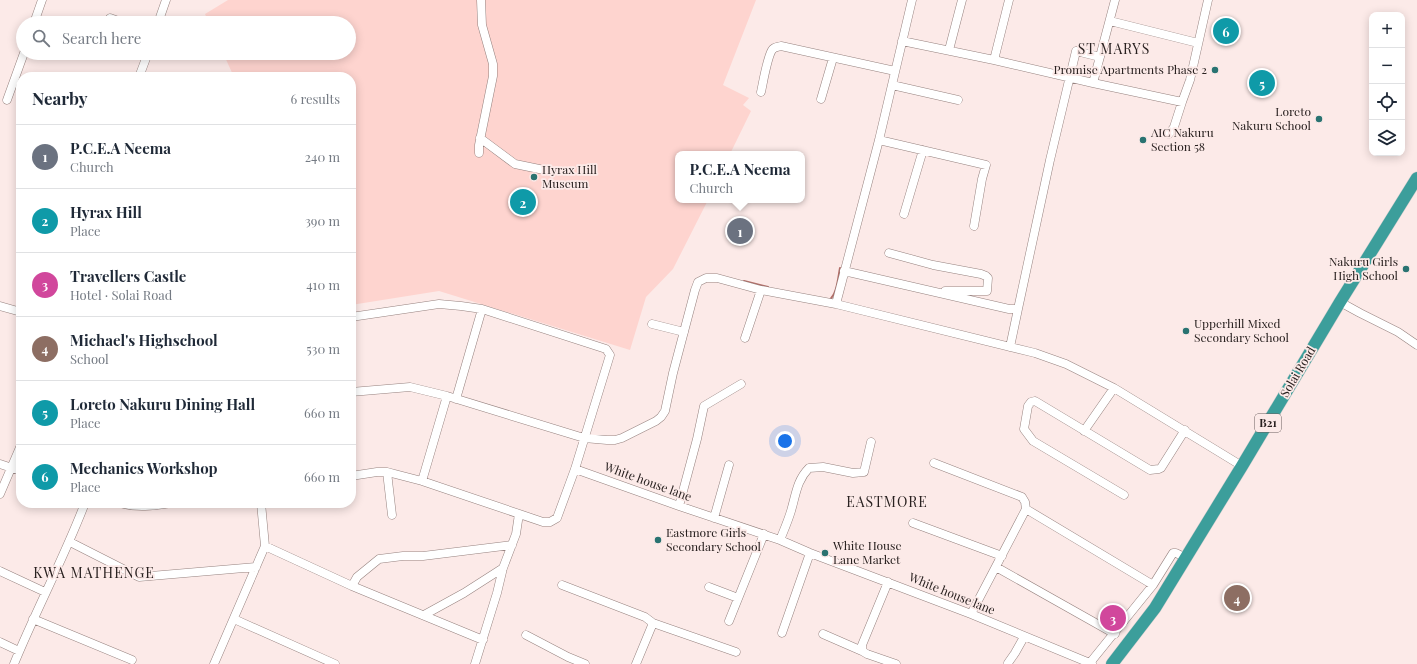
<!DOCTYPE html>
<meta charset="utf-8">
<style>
:root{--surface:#fff;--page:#f6f6f7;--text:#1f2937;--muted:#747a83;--line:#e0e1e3;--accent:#297371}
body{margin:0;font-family:"Playfair Display",serif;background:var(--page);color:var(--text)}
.controls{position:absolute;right:12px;top:12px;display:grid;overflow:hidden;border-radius:8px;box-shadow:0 2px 10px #0003}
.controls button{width:36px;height:36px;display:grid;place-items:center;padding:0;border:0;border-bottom:1px solid var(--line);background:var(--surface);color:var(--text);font:20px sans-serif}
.you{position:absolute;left:785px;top:441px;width:14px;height:14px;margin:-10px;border:3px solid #fff;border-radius:50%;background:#1a73e8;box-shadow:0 0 0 6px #1a73e833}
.badge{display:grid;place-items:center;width:26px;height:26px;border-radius:50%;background:var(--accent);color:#fff;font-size:13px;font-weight:700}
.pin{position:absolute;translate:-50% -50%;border:2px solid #fff;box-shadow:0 1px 4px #0006}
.popup{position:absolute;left:675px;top:151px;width:130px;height:52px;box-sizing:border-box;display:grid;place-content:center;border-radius:8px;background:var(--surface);filter:drop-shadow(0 1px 3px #0005);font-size:13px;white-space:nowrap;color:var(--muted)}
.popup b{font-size:15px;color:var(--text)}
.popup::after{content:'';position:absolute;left:50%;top:100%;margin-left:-8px;border:8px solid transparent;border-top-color:var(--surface)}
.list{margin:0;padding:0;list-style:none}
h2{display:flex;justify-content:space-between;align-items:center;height:52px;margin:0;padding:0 16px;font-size:17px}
h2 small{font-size:13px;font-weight:400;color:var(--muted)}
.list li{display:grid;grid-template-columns:26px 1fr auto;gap:12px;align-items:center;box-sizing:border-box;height:64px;padding:0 16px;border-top:1px solid var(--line)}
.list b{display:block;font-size:15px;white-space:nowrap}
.list p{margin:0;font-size:13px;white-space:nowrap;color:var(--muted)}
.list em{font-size:13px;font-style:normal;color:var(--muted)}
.icon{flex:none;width:22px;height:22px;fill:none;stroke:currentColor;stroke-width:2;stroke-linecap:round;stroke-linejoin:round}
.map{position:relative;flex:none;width:1417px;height:664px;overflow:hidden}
.search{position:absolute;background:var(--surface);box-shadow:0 2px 10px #0003;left:16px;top:16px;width:340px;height:44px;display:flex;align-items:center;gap:10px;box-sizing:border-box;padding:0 14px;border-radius:22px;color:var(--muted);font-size:15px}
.panel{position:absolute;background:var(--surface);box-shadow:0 2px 10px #0003;left:16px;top:72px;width:340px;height:436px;border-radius:16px}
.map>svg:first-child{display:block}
.green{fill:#fed4cf}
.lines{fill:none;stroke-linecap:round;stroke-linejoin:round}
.stream{stroke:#b26d67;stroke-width:2}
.minor-casing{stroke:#96827f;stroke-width:9}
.highway-casing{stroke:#d0cece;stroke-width:13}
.minor{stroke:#fff;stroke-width:8}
.highway{stroke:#3c9e9b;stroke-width:12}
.poi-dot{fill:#297371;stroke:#fceae8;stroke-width:1.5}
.labels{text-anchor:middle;stroke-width:3.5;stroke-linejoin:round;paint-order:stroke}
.shield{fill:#fceae8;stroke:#685d5c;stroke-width:1}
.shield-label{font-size:11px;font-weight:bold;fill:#292120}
.poi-label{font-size:12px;fill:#292120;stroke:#fceae8;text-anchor:start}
.street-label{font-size:12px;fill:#292120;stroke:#fceae8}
.quarter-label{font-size:14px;letter-spacing:1px;fill:#292120;stroke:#fceae8}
</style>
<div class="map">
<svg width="1417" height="664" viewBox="0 0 1417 664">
<rect width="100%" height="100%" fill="#fceae8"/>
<path class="green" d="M228,0H756L723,85L749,98L743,105L751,111L730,154H678V200H708L673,269L646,297L630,350L439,291L351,305V77H234L223,53H349V23H209L205,14Z"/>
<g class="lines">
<path class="stream" d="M744,281L768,287
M829,300C837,295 838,278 840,268"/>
<defs>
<path id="minor" d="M110,18L124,23
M1110,21L1198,43
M34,23L42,0
M158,23L166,0
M902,41L994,60L1093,83L1182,102L1190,80L1208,0
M949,50L962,0
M994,60L1009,0
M139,77L148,53
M1093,83L1115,0
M892,85L958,100
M761,92C763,83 767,58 772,50C774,47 777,47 781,46L895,71
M821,99L833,58
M7,100L24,53
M1169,134L1174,127L1182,102
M480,138L515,164L544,170
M879,140L986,165L982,179L974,226
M479,153V145L493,76V64L482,25L481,0
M904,214L923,150
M889,253L933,265L981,274L986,276L988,278L987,291H945
M844,271L1009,309H1018L1050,160L1076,51L1100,57
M1340,302L1360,313L1398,332L1417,345
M836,304L879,140L912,0
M0,306L21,312
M351,317L439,304L461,306L482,309L606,349L610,355L575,469L557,518L550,522H543L422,481L395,474L387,472H377L351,476
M652,324L684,332
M745,338L761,290
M1010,347L1018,309
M351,392L410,387L447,396L584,438L607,440H615L622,438L656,421L661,417L665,411L673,373L695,290L698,282L706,278H717L761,290L836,304L1035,353L1066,364L1114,388L1242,466
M456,399L482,309
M1084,431L1114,388
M934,463L1022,497L1025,502L1026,509L971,614
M0,464L21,471
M575,469L679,506L780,540L810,553L971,614L1092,664
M387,472L392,515
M422,481L447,396
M0,494L21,445
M1124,495L1033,441L1024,429L1028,406L1031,402L1035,401L1150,470L1159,469L1161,468L1185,430
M119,503C137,508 153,506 171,503
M679,506L697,439L704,406L741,384
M1026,509L1153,585
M714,518L729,465
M913,523L1002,556
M780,540C784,530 788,521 791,511C796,494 797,480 809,468L823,467L853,473L864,472L871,442
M70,542L139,577L256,567
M265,546L352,586L483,640
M996,567L1115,634
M0,571L45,592
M888,582L862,645V651L867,654L896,664
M562,585L645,617L653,623L636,664
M352,586L357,577L379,559L403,556H423L512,545
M709,587L738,598
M424,615L464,593L503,568
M33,619L132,660
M234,619L335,664
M729,621L764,534
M653,623L736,652
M782,633L810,553
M823,634L862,651
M526,635L568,657L585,664
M0,642L19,651
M1008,663L1015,653L1024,637
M14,664C36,610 64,558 85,503
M214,664L265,546L261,503
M475,664L497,593L503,568L516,534L519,514
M1089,664L1153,585L1173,553H1176L1186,558"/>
<path id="highway" d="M1112,664L1155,608L1242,466L1340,302L1417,178"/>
</defs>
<use href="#minor" class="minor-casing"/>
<use href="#highway" class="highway-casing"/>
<use href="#minor" class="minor"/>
<use href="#highway" class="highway"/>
</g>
<g class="poi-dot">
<circle cx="1215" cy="70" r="4"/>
<circle cx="1319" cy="119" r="4"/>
<circle cx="1143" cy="140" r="4"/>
<circle cx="534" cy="177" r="4"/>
<circle cx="1406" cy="269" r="4"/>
<circle cx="1186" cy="331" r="4"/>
<circle cx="658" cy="540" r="4"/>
<circle cx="825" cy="553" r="4"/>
</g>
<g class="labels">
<rect class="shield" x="1255" y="414" width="26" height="18" rx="3"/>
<g class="shield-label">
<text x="1268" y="427">B21</text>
</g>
<g class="poi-label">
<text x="1207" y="74" text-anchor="end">Promise Apartments Phase 2</text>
<text x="1311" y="116" text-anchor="end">Loreto<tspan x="1311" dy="14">Nakuru School</tspan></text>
<text x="1151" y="137">AIC Nakuru<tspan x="1151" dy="14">Section 58</tspan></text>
<text x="542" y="174">Hyrax Hill<tspan x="542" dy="14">Museum</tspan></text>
<text x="1398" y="266" text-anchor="end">Nakuru Girls<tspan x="1398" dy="14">High School</tspan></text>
<text x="1194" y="328">Upperhill Mixed<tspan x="1194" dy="14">Secondary School</tspan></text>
<text x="666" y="537">Eastmore Girls<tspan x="666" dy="14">Secondary School</tspan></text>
<text x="833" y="550">White House<tspan x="833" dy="14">Lane Market</tspan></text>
</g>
<g class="street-label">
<text transform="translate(1298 372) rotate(-59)" y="4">Solai Road</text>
<text transform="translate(648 482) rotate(20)" y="4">White house lane</text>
<text transform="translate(952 594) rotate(22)" y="4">White house lane</text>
</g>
<g class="quarter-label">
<text x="1114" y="54">ST MARYS</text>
<text x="887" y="507">EASTMORE</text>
<text x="94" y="578">KWA MATHENGE</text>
</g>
</g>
</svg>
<div class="controls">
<button>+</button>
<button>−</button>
<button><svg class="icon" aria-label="locate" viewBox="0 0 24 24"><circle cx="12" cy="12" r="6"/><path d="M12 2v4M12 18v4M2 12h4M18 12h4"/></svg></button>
<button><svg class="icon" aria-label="layers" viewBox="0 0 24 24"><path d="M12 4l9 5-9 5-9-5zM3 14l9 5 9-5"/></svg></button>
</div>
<div class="you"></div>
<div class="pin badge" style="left:740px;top:231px;background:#6b7280">1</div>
<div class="popup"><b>P.C.E.A Neema</b>Church</div>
<div class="pin badge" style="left:523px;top:202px;background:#0f9aa8">2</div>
<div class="pin badge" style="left:1113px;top:618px;background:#d1479c">3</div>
<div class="pin badge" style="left:1237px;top:598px;background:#8d6e63">4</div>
<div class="pin badge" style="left:1262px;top:83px;background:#0f9aa8">5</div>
<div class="pin badge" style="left:1226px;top:31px;background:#0f9aa8">6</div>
<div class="search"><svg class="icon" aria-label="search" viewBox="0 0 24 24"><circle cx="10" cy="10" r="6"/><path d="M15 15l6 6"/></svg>Search here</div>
<section class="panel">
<h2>Nearby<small>6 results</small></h2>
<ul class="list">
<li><span class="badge" style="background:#6b7280">1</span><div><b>P.C.E.A Neema</b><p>Church</p></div><em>240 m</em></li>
<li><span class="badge" style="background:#0f9aa8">2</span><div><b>Hyrax Hill</b><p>Place</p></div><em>390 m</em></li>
<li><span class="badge" style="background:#d1479c">3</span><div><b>Travellers Castle</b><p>Hotel · Solai Road</p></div><em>410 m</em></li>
<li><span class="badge" style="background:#8d6e63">4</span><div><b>Michael's Highschool</b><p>School</p></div><em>530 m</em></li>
<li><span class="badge" style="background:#0f9aa8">5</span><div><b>Loreto Nakuru Dining Hall</b><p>Place</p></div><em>660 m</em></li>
<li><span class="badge" style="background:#0f9aa8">6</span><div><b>Mechanics Workshop</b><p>Place</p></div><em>660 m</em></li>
</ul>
</section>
</div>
